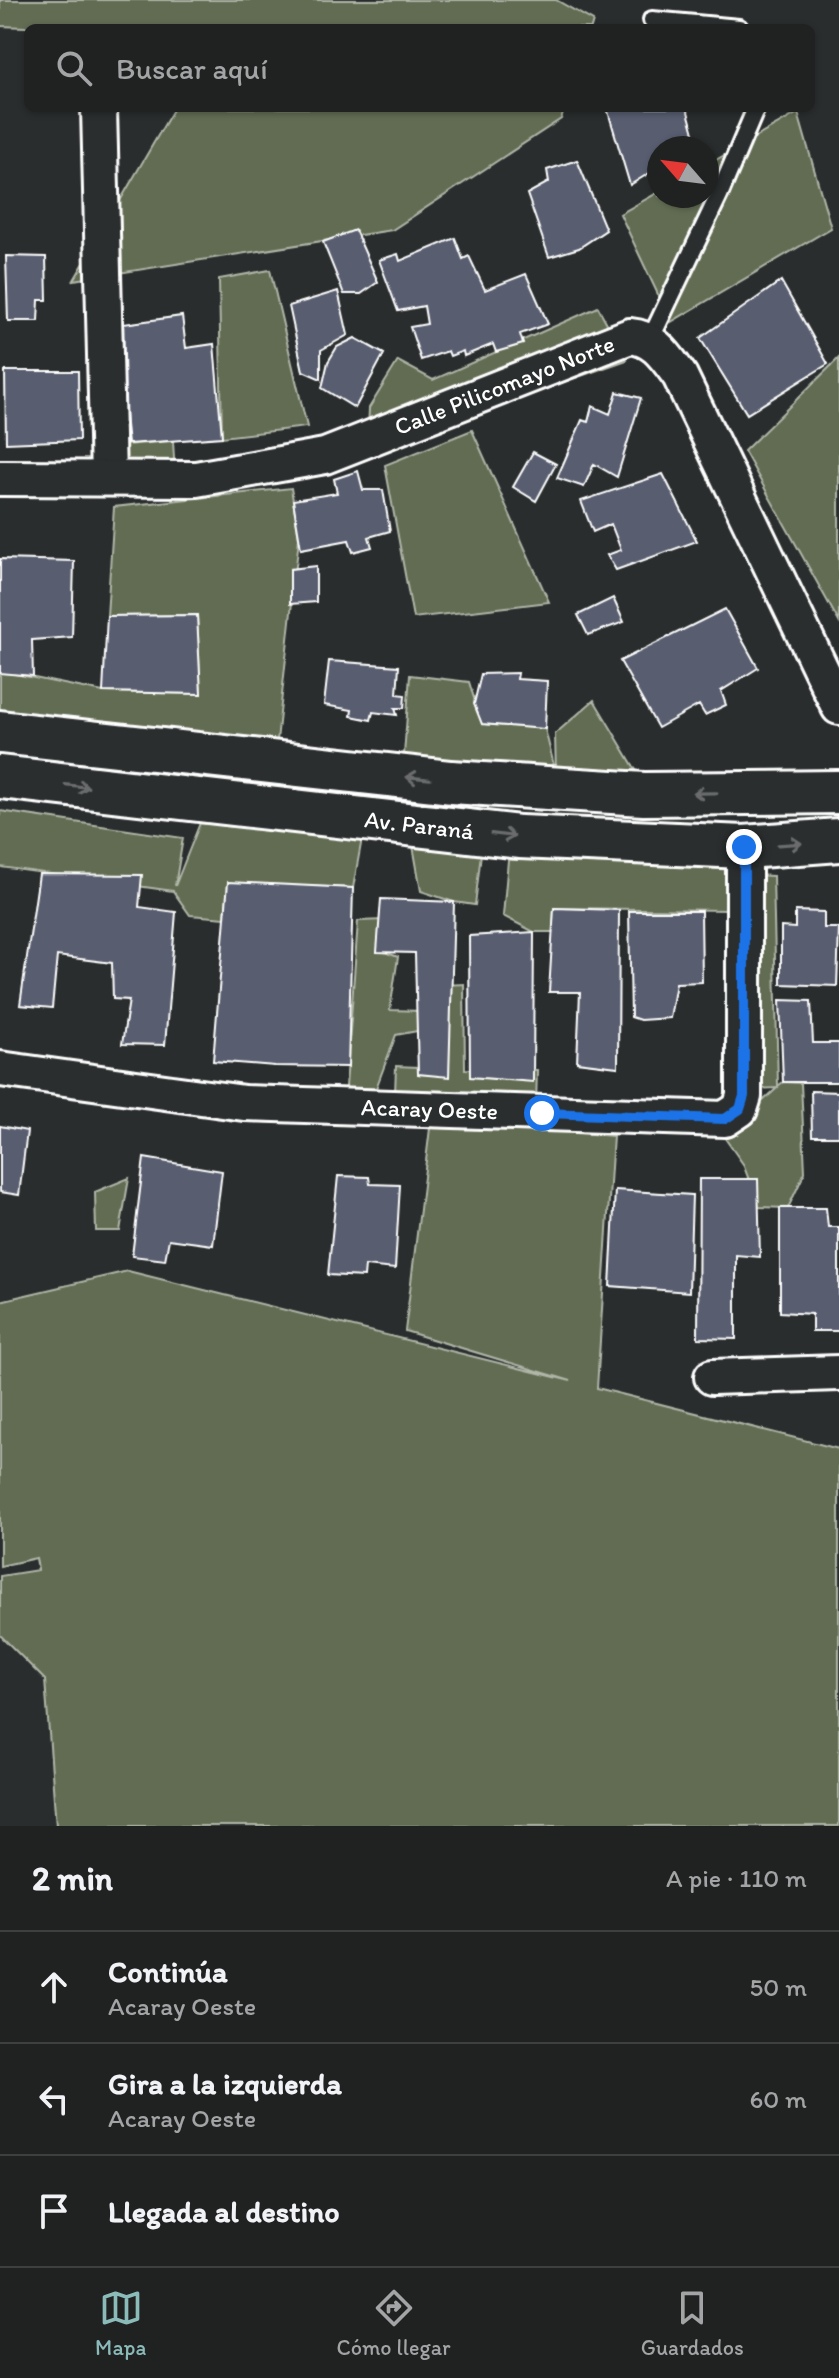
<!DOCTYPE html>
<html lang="es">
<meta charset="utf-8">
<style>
:root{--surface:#202222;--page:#2d2f2f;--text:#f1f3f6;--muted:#a2a4a5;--line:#3d3f40;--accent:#8bbbb9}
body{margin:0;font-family:Itim,sans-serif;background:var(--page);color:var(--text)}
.compass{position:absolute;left:647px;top:136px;width:72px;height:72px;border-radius:50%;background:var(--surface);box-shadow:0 2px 6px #0004;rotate:298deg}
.stop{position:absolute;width:24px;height:24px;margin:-18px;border:6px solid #1a73e8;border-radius:50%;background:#fff}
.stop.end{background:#1a73e8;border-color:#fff;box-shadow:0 2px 8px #0008}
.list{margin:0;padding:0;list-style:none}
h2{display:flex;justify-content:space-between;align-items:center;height:104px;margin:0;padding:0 32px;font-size:34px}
h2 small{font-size:26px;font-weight:400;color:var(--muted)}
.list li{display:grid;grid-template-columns:52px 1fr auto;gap:24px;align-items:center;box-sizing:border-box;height:112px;padding:0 32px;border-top:2px solid var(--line)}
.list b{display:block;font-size:30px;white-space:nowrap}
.list p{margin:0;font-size:26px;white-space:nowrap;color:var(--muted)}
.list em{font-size:26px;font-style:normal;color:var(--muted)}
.icon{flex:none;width:44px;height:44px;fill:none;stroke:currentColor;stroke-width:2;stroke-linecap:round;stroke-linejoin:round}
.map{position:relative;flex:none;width:839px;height:1826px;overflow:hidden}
.search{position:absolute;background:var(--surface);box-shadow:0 2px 6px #0004;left:24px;right:24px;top:24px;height:88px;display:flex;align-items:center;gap:20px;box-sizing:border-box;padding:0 28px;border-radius:12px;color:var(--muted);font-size:30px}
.sheet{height:440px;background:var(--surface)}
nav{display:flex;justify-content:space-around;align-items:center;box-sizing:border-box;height:112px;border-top:2px solid var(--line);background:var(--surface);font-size:22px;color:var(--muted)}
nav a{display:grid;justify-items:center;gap:4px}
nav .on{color:var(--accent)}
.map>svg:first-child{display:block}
.green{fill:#626c52;stroke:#b0b6a8;stroke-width:2}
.building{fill:#595d6f;stroke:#fff;stroke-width:2}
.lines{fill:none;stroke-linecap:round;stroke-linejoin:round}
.service-casing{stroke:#fff;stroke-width:22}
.minor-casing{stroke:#fff;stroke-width:40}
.tertiary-casing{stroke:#fff;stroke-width:48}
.service{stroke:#2a2d2e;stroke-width:16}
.minor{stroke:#2a2d2e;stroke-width:34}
.tertiary{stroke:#2a2d2e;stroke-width:42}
.oneway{stroke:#6a6c6d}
.route{stroke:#1a73e8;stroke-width:10}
.labels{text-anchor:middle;stroke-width:8;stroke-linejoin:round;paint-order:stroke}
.street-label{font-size:24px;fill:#fff;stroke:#2a2d2e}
</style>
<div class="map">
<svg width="839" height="1826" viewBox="0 0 839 1826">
<rect width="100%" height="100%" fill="#2a2d2e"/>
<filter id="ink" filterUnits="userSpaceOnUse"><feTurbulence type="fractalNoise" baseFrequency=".0125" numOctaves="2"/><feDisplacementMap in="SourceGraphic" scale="16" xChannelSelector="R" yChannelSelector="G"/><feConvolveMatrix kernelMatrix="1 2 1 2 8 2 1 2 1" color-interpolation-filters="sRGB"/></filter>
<g filter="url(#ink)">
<path class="green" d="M0,0H556L593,21L591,28H51L0,26Z
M174,108H565L561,119L392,230L74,280Z
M798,113L831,228L671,322L620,214L659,192V196H707V165Z
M270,270L307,427L222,437L219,279Z
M598,307L627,360L367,451L369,408L398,361L433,380Z
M839,358V622L744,451Z
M472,430L549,602L413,618L385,465Z
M173,441L175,476L104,470L112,446Z
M291,488L299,538L275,759L0,728V671L103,692L201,694L197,615L107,616L114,507Z
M410,675L469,682L482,724L545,729L556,774L555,734L594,700L637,772L558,779L403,768Z
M0,811L183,838L175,886L200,823L363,833L353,888L228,883L225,918L190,915L173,891L0,867Z
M412,840L481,853L475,905L454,902L421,891Z
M508,860H728L730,910L554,908L553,932H534L503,916Z
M751,875L773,876L778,1086L783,1082L801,1083L805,1172L788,1208L759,1207L743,1164L724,1137L777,1088L753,1089Z
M385,920L382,951L398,957L390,1010L422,1011L423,1030L396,1035L372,1099L346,1087L358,921Z
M464,984L465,1069L537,1070L536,1105L395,1094L396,1066L443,1068L445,985Z
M431,1120L613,1136L597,1388L839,1449V1826H56L45,1680L0,1635V1576L38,1570L36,1558L0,1566V1301L128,1271L571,1381L405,1331Z
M129,1178L120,1231H96L95,1192Z"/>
<path class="building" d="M607,108H687L697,144L691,148H659V167L630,185Z
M577,160L606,230L579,248L549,257L527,194L549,182L547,170Z
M355,230L378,282L361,294H344L323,242Z
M455,238L463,259L469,256L485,290L526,274L548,324L520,334L523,344L496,352L493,344L464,356L463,351L450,356L448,351L421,360L410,327L427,324L424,306L398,311L379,260L398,254L400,261Z
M6,256L46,257L47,300H39L38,321H8Z
M781,281L828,364L747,414L700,338Z
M338,291L348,335L321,350V379L303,371L289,306Z
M182,316L186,348L214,344L222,437L128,444L116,325Z
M355,338L384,354L355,408L322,388L328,362L337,347Z
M5,371H78L79,440L6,443Z
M617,392L641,398L617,477L594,464L584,487L557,478L582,420L588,422L592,406L610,414Z
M533,452L556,464L536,501L513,487Z
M358,471L363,490H383L390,531L369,537L372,547L353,552L349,540L301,549L293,500L337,493L334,479Z
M663,474L697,541L616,570L607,555L621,550L611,524L593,532L581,501Z
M0,559L74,561L72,637L32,640L33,676L0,673Z
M316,566V602L290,604V569Z
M613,598L624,622L588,635L578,615Z
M725,609L758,668L721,691L726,705L705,715L699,705L658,728L620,661Z
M197,615L201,694L103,692L107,616Z
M329,661L399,666L397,694L405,695L404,708H395L397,715L373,712L371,720L351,716L352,710L324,705Z
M518,673L517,679L547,681L545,729L482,724L474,704L481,674Z
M39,874L142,875L139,907L176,912L165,1045L122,1044L129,1000L113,999L112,963L57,956L52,1008L20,1005Z
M228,882L353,888L348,1067L275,1066L213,1061Z
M381,899L454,902L449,1077L418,1074L415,953L377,952Z
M554,908L619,910L618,1067L577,1062L580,992H549Z
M629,911H701L702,982L676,983L670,1018L640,1020L631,1017Z
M795,911L824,912V928H839L837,986L781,984V927L795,928Z
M534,932L533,1082L470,1077L469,936Z
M780,1000L811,1001L813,1043H839V1082H783Z
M811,1091L839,1092V1136H812Z
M0,1126L27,1131L19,1195L0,1192Z
M144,1158L222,1171L213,1245L169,1239L165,1260L132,1256Z
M338,1176L369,1177L370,1184L400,1185L395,1269L365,1266L364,1277L328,1275Z
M699,1179H758L760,1257L736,1255V1339L698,1338Z
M615,1190L692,1195L689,1292L610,1286Z
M780,1208H826L828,1227H839V1331H812V1314L780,1312Z"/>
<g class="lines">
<defs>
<path id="service" d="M652,20L739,28
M650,340L720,193L756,108"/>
<g id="minor">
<path d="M99,108L108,478"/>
<path id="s1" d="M0,478L196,479L325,456L630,336C655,338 666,357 680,376L839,707"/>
<path id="s2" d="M0,1069L244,1103L725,1119L740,1109L744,1096V847"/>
<path d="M712,1377L839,1373"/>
</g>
<g id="tertiary">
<path d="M0,732L451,782L644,794L839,792"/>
<path id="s3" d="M0,777L520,837L744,847L839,840"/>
</g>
</defs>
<use href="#service" class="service-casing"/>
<use href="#minor" class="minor-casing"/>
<use href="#tertiary" class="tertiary-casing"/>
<use href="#service" class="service"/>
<use href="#minor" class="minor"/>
<use href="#tertiary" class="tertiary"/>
</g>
<defs><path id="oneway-shaft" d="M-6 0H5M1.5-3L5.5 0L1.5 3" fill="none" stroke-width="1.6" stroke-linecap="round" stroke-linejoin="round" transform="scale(2)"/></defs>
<g class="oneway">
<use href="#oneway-shaft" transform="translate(418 778) rotate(-174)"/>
<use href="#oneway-shaft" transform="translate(77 786) rotate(7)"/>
<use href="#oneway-shaft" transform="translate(705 793) rotate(179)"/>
<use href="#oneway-shaft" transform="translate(503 835) rotate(7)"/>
<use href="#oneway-shaft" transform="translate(790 844) rotate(-4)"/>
</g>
</g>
<g class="lines" filter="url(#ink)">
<path class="route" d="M542,1113L725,1119L740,1109L744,1096V847"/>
</g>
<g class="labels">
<g class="street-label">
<text dy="8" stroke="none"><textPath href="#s1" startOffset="520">Calle Pilicomayo Norte</textPath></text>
<text dy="8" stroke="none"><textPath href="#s3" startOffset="422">Av. Paraná</textPath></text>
<text dy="8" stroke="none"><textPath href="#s2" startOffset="432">Acaray Oeste</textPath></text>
</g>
</g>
</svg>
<svg class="compass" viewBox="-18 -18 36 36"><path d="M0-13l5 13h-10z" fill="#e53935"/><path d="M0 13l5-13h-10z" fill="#a2a4a5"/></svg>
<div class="stop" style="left:542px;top:1113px"></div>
<div class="stop end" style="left:744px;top:847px"></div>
<div class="search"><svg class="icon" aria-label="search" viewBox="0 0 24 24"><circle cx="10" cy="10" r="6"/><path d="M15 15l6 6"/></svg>Buscar aquí</div>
</div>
<section class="sheet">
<h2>2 min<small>A pie · 110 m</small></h2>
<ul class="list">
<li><svg class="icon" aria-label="ahead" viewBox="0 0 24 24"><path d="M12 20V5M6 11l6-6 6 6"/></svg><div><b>Continúa</b><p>Acaray Oeste</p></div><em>50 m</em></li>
<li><svg class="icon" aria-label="left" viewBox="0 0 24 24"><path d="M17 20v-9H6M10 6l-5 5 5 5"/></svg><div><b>Gira a la izquierda</b><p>Acaray Oeste</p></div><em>60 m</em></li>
<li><svg class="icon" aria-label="arrive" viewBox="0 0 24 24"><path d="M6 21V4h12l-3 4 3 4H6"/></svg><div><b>Llegada al destino</b></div></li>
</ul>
</section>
<nav>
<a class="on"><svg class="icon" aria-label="map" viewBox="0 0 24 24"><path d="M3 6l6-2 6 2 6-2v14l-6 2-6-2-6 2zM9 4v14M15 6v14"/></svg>Mapa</a>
<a><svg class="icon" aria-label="directions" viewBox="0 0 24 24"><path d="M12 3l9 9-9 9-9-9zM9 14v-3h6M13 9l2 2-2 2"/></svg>Cómo llegar</a>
<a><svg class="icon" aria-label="saved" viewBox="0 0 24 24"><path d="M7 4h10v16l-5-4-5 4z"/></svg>Guardados</a>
</nav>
